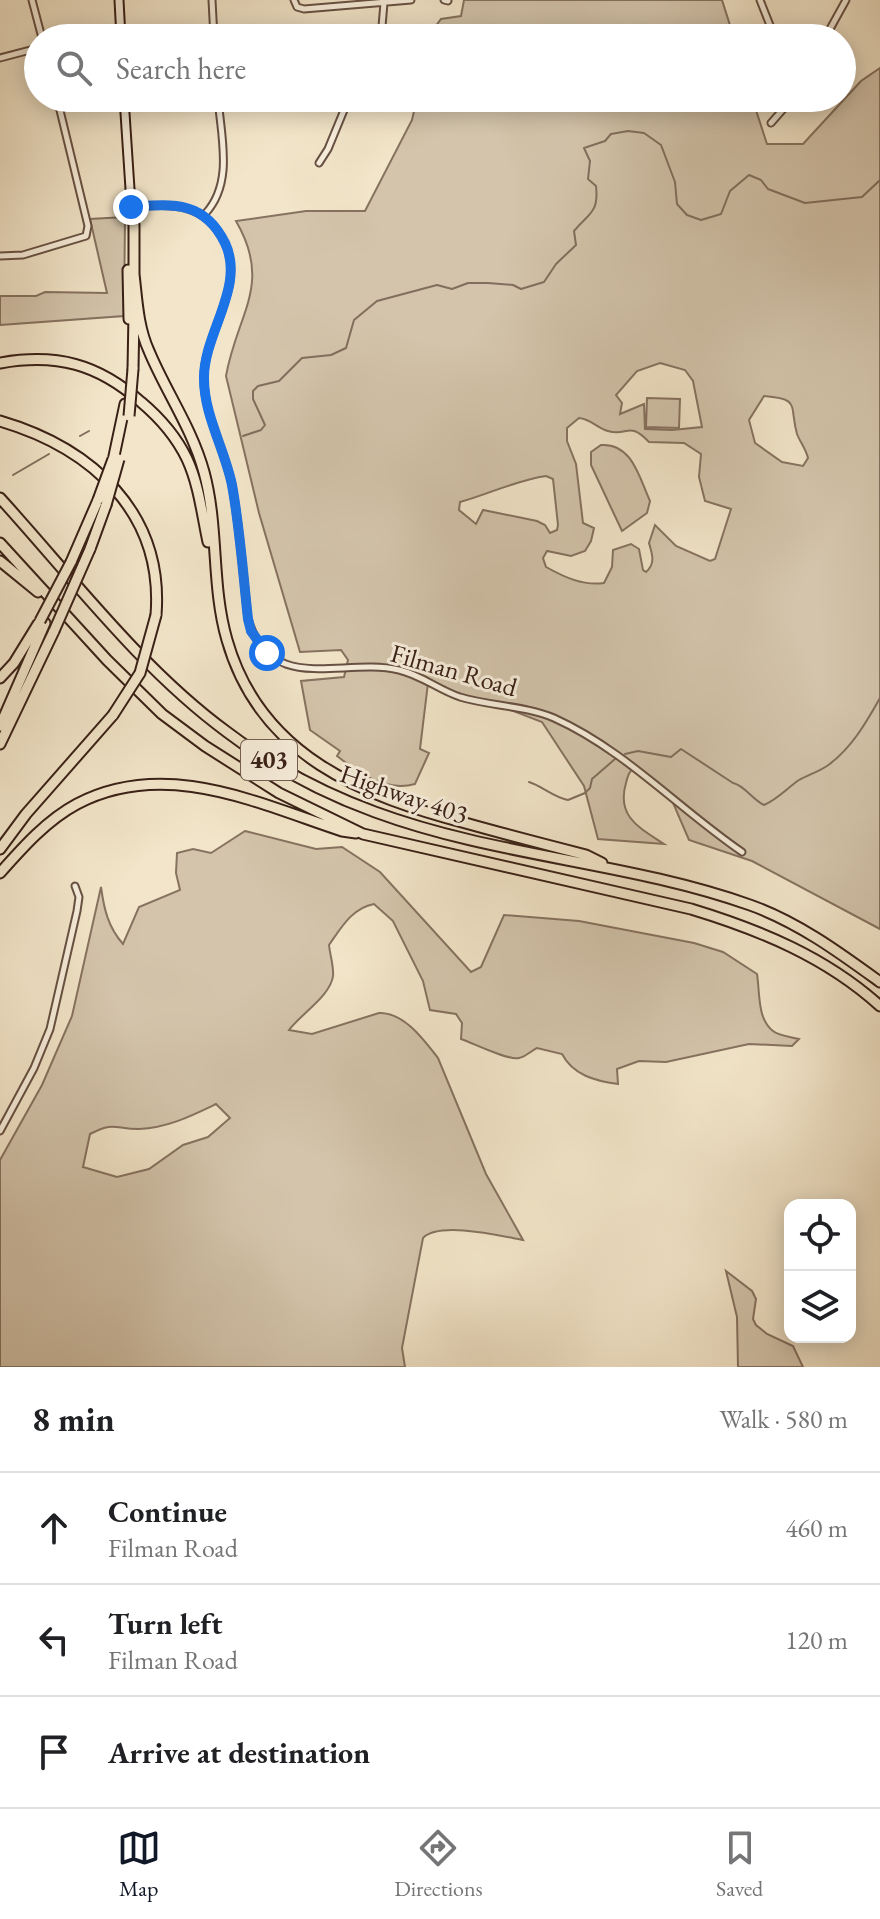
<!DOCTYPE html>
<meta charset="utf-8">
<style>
:root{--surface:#fff;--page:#f6f6f6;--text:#202124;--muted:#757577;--line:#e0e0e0;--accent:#111827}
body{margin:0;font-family:"EB Garamond",serif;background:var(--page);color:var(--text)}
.controls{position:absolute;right:24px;bottom:24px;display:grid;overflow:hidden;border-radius:16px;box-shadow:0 4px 20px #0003}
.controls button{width:72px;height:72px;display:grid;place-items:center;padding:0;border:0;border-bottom:2px solid var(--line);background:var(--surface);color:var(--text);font:40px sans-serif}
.stop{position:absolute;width:24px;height:24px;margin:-18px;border:6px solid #1a73e8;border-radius:50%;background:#fff}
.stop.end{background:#1a73e8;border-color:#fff;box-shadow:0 2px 8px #0008}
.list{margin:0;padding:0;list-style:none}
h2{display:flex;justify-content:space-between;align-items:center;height:104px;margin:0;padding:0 32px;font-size:34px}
h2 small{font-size:26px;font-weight:400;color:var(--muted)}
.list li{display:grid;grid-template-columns:52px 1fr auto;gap:24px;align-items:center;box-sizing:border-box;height:112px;padding:0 32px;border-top:2px solid var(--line)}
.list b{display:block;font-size:30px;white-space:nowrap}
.list p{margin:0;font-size:26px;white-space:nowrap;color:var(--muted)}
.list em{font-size:26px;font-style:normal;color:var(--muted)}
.icon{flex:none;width:44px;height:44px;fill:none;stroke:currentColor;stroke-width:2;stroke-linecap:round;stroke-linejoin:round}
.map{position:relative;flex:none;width:880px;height:1367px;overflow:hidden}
.search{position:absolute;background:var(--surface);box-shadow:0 4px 20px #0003;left:24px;right:24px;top:24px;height:88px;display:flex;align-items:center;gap:20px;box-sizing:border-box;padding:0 28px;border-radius:44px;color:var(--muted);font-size:30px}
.sheet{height:440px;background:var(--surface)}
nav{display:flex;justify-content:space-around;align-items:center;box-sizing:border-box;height:112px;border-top:2px solid var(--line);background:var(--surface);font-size:22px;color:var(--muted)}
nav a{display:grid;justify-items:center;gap:4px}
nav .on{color:var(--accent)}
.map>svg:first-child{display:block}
.green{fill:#d3c4ab;stroke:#867260;stroke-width:2;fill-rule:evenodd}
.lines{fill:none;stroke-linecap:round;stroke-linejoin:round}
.stream{stroke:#826e5d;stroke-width:2}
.minor-casing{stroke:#675143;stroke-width:9}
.secondary-casing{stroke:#392016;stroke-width:11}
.motorway-casing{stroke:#392016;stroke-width:13}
.minor{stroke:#f7eedc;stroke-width:5}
.secondary{stroke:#f7eedc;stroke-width:7}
.motorway{stroke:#f2e5c9;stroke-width:9}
.motorway-bridge-casing{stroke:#392016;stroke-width:13;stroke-linecap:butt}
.motorway-bridge{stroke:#f2e5c9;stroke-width:9}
.route{stroke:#1a73e8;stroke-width:10}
.labels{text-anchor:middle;stroke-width:6;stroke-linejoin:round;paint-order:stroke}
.shield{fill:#f7eedc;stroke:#725e51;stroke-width:2}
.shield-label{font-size:24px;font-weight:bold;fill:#392016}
.street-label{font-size:26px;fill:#392016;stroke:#f7eedc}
</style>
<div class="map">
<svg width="880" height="1367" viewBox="0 0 880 1367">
<rect width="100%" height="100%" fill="#f2e5c9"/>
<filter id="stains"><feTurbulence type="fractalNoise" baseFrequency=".0025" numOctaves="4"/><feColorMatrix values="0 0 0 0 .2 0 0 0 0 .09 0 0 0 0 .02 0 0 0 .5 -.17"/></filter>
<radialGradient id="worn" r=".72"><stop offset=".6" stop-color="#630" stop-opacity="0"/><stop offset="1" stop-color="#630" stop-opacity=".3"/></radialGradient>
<path class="green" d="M464,0H722L734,38H427L441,19L461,16Z
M880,68V929L752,861L689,840L671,798L635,766C629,772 628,775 626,783C616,817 640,828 664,844L598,839L584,786L542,722L493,703L455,697L428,683L420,749L429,753L415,784C386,792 360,774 337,756L340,751L310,730L301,681L344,677L348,660L341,650L300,652L259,513L226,376C237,313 273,285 236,221L306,211H365L412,120L417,98H752L767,144H803L861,81ZM660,363L685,370L693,381L702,427L672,430L645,429L644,404L620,414L622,403L616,395L637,371ZM764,396C801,399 789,405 797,434C800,442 806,449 808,458L803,466L782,462L755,443L749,420ZM579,418C591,419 597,428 608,431C628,437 628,420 649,442L684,443L701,454L699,477L705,501L731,509L715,559L710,561L676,546L655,525L649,543C652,554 656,563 646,572L643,570L639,549L631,544L613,550L612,567L604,583C583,586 564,577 546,567L543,558L547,551L571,556L585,551L591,541L594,528L583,523L576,464L567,441V428ZM546,476L553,479L558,525L557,530L550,533L545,525L537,521L483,510L476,524L459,510L460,502C489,494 517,480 546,476Z
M125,217L124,316L0,325V296H36L45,292L107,293L90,219Z
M647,398L680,399L679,428L646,427Z
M601,445C632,443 639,477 650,501L647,513L622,531L591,465V452Z
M245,831L316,849L342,847L380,872L471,972L481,967L504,915L579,921L694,943L723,952L757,974C760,992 757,1019 773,1031C779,1036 792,1037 799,1039L792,1046L749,1044L666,1062L639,1061L617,1069L618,1084C595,1081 573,1075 562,1054L537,1048C531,1051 525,1057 519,1058C509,1061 473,1043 461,1039L462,1023L456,1014L430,1010L423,981L393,921L374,904C352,908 341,928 329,945C330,955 334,967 333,976C331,995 301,1014 289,1030L312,1034L379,1013C404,1012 424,1040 438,1058L486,1174L523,1240C501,1236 439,1221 423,1238L402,1348L405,1367H0V1160L42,1085L72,1016L101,887C104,909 108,927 123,944L139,907L180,890L176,873L177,853L193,849L211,853ZM216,1104L230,1118L208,1137L183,1145L149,1169L117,1177L83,1167L90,1134C115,1121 114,1129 139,1129C167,1128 191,1116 216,1104Z
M726,1271L752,1291L756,1299L753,1319L756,1325L767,1334L793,1346L803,1367H738L737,1317Z"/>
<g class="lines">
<path class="stream" d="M80,436L89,431
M243,436L261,430L265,425L253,399V391L258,386L279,381L302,358L331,355L346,348L354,320L377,301L437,285L452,289L468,283H488L513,285L521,289L544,282L556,264L576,245L574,231C589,213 599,213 596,186L588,179L590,161L584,148L605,141L611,134L628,131L644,133L661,145L675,182L677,204L687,215L701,220L721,214L730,191L749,175L761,180L768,189L805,203L862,197L880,180
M13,475L49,454
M625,754L638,751L671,757L681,749L733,783C744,785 753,800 764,805C778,799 786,789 799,780C808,775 818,772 827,766C851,749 866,723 880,698
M529,782C542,786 553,797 568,800L585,793L590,788L592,779L615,759"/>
<defs>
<path id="minor" d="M32,0L42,38
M212,0L214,38
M294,0L297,7L304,9L411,0
M444,0L448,1
M760,0L775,38
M381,38L384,3
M825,38L846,0
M0,58L38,48
M313,98L344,106
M771,123L793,98
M319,163L328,149L349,98
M131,207C172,204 204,201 225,243C246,287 203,334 204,379C204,415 225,450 232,485C240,529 243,574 248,619C271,696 342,657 399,670C421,675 439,690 460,697C490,706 526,706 554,718C625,750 679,809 742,852
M205,214C234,183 221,137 218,98
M0,256L23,255L86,236L88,226L57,98
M0,1131L34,1068L50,1029L77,911L79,897L75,886"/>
<path id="secondary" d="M119,0L121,38
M124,98L132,219"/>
<path id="motorway" d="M132,219L134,225V278
M128,270L129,319
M134,274C137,300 138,327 149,351C166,392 192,428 204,472C219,527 211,585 227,640C260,756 362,796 469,824C508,835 547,845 586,855L602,863
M0,363C57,353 98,364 141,402C160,418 176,436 187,459C199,485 202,514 208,542
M133,369L134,313
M0,421C92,448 164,513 156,615
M114,456L125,404
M0,498C71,576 141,669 227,732C272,766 323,793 375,812C497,857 629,862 750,905C798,922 840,953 880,982
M0,543L107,660L162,714L205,746L279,793L363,834L691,909C760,930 826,957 880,1006
M90,549L106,505
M0,561L38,592
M71,562L98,500
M0,678L14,663L38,624
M0,726L45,623
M0,744L54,631
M0,849L26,814L113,715
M0,873C23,847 47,820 77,804C165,758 257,803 342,831L356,833"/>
</defs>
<use href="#minor" class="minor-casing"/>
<use href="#secondary" class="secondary-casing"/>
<use href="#motorway" class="motorway-casing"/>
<use href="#minor" class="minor"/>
<use href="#secondary" class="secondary"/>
<use href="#motorway" class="motorway"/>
<defs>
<path id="motorway-bridge" d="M129,416L133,369
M98,500L113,459
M106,505L119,459
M40,621L71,562
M54,631L90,549
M113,715L140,673L156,615"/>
</defs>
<use href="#motorway-bridge" class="motorway-bridge-casing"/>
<use href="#motorway-bridge" class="motorway-bridge"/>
</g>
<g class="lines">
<path class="route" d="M131,207C172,204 204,200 225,243C246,287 203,334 204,379C204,415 225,450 232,485C240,529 243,574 248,619L251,631L267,653"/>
</g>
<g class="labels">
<rect class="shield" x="241" y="740" width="56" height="40" rx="6"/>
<g class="shield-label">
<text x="269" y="768">403</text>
</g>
<g class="street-label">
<text transform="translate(454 670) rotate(16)" y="9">Filman Road</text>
<text transform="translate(404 794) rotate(19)" y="9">Highway 403</text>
</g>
</g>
<rect width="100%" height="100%" filter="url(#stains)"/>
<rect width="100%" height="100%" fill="url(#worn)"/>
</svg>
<div class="controls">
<button><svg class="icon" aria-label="locate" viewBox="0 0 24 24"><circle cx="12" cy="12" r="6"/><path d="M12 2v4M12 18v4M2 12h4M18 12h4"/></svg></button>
<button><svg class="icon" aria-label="layers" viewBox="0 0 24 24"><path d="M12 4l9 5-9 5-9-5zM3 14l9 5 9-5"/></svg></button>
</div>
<div class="stop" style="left:267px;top:653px"></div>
<div class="stop end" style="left:131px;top:207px"></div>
<div class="search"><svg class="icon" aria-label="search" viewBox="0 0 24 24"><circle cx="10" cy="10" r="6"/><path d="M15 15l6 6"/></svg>Search here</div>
</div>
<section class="sheet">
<h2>8 min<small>Walk · 580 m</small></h2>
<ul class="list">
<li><svg class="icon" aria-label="ahead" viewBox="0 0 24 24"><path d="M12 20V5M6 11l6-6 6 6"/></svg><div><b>Continue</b><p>Filman Road</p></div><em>460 m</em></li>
<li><svg class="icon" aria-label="left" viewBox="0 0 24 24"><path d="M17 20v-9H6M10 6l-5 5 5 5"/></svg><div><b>Turn left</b><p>Filman Road</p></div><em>120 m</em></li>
<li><svg class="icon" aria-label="arrive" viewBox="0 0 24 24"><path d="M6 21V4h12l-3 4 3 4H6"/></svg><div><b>Arrive at destination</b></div></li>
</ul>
</section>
<nav>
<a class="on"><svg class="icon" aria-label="map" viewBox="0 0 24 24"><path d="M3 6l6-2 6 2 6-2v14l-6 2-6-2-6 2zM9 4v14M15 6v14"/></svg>Map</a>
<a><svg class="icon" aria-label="directions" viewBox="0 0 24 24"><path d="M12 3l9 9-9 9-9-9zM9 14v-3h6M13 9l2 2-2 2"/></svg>Directions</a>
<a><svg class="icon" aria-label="saved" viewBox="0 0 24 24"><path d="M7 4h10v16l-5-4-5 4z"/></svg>Saved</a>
</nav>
